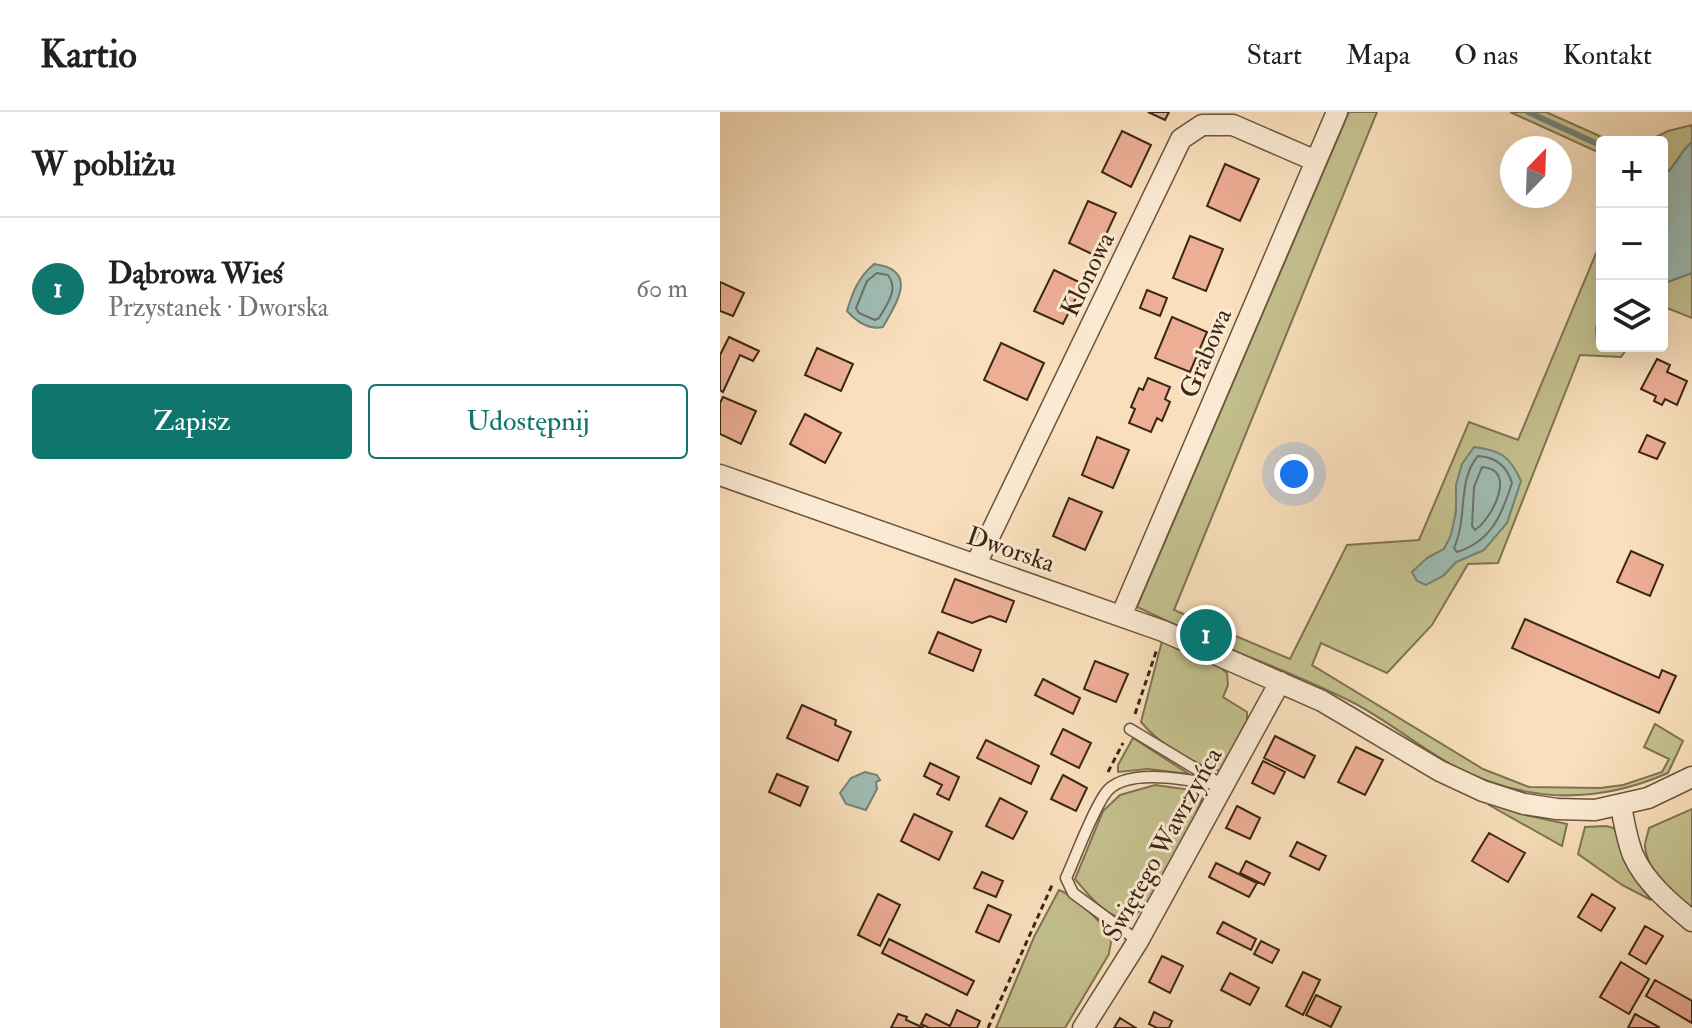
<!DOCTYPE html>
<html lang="pl">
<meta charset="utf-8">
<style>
:root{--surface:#fff;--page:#f2f2f2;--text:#202124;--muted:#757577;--line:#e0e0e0;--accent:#0f766e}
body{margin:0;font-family:"IM FELL Double Pica",serif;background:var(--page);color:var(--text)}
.controls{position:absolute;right:24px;top:24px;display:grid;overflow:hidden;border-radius:8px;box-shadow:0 8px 32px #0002}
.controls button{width:72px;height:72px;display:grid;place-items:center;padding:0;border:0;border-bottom:2px solid var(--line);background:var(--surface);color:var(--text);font:40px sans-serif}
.compass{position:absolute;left:780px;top:24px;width:72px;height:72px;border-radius:50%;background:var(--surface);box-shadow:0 8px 32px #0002;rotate:23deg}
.you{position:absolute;left:574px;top:362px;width:28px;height:28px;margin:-20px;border:6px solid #fff;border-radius:50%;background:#1a73e8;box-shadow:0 0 0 12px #1a73e833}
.badge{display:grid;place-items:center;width:52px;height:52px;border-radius:50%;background:var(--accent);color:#fff;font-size:26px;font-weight:700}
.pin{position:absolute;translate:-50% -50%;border:4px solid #fff;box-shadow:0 2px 8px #0006}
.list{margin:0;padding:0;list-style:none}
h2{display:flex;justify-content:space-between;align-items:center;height:104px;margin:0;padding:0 32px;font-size:34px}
h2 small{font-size:26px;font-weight:400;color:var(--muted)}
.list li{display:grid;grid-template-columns:52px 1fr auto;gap:24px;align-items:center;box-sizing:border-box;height:144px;padding:0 32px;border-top:2px solid var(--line)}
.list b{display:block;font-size:30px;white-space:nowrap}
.list p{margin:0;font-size:26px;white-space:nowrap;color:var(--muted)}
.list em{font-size:26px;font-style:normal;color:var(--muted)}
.actions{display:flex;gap:16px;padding:24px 32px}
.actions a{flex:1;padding:18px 0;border:2px solid var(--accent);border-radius:8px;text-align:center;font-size:28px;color:var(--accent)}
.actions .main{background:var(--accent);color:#fff}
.icon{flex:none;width:44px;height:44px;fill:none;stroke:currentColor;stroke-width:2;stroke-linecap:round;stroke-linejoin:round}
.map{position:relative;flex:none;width:972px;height:916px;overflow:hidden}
header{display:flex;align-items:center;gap:48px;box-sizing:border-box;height:112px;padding:0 40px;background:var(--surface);border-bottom:2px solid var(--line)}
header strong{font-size:38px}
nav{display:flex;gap:44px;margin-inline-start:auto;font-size:28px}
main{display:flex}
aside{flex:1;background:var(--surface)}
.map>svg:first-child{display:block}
.green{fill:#c3c08d;stroke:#807351;stroke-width:2;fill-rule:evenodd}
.water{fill:#9ebcb3;stroke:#778074;stroke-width:2}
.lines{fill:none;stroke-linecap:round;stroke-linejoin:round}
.shore{stroke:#6d7164;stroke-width:2}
.stream{stroke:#778074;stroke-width:6}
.building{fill:#edae96;stroke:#3c2615;stroke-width:2}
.lane-casing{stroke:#6b543f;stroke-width:13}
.street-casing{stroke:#6b543f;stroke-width:23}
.path{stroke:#3c2615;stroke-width:3;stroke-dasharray:6 4;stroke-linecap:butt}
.lane{stroke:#fbead3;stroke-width:10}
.street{stroke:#fbead3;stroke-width:20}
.labels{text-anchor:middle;stroke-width:6;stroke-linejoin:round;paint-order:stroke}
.street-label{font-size:26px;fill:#3c2615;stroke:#fbead3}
</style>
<header>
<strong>Kartio</strong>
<nav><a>Start</a><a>Mapa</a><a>O nas</a><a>Kontakt</a></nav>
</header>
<main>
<aside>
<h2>W pobliżu<small></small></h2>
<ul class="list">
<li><span class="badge">1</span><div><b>Dąbrowa Wieś</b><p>Przystanek · Dworska</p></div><em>60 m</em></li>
</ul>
<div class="actions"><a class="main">Zapisz</a><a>Udostępnij</a></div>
</aside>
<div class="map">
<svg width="972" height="916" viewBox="0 0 972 916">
<rect width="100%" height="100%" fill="#f9dfbc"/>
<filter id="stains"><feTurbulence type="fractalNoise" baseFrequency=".0025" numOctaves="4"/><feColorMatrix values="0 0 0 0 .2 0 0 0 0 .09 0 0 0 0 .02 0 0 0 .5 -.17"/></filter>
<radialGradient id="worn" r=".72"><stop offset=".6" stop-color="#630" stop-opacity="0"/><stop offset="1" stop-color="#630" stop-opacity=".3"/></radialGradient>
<path class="green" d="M629,0H657L454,498L570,547L627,433L699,428L749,310L798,328L882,127V191L876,216L877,230L889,235L909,234L901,245L860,243L778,451L748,452L712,513L667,561L601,531L592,553L763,657L809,675L880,676L903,673L942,660L949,647L924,635L935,612L963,629L948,661C875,693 803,691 732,653C698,634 668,609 634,591C589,568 542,550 495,531L498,522L476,513L473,521L417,495ZM736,373L764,438L736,450L723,464L707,446C712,443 721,440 724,437C738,422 736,392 736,373Z
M790,0H826L893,30H882V42Z
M972,13V30C959,40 955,57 942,65V30H926L948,19Z
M972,161V206L942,194V172Z
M442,529L490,548L507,561L508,573L503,585L527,600V609L500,659C472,652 439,632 421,610Z
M413,626L469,662L428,657L398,660V653Z
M435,673L471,678L483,684C476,705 429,803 409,806C388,809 367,781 355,767L383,699L400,683Z
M771,690L801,702L847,712L842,734L769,693Z
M972,697V800C953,788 927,758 925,734C925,728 928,722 929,716Z
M886,714L894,716L915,765L931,788L902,773L858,742L865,715Z
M339,778C352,783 389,814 391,829C391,833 389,838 389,842L345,916H276L314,825Z"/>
<path class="water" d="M972,30V161L942,172V65C955,57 959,40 972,30Z
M154,152C199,158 177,190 163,215C149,218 136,209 127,199C133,179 138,166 154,152Z
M754,335C780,338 790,344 801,369L787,411L764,438L736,450L723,464L706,473L697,469L692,460L707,446L724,437L731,423L736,400V373L742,352Z
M145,660L157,663L160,668L156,670L157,677L146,698L126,692L120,681L131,666Z"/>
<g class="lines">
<path class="shore" d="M157,161L168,163C179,178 167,192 159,206L155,208L139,201L136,196L147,169Z
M758,344C775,345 787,354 792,371C782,402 772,429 737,440L734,436C748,405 737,368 758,344Z
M762,355C798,357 772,407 755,418L752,414L754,375Z"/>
<path class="stream" d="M808,0L882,34"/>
</g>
<path class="building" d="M428,0H449L445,8Z
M402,19L431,33L411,75L382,60Z
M505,52L539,67L520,109L487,94Z
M368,89L396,101L376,144L349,131Z
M470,124L503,137L486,179L453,166Z
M334,158L363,172L343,212L314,199Z
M0,170L24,181L13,204L0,199Z
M427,178L447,186L440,204L420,196Z
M452,205L487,220L470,260L435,246Z
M9,225L39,239L33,249L20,243L3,280L0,278V243Z
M281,231L324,251L307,288L264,268Z
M97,236L133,252L121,279L85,263Z
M937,247L950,253L947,260L967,269L957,293L945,287L942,293L934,289L936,284L921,277Z
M428,266L450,275L445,287L450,290L442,309L437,306L431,320L409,311L415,297L411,295L419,276L423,278Z
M3,285L36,299L21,332L0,322V291Z
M85,302L121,321L105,351L70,332Z
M927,323L945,331L937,347L919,340Z
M377,325L409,338L393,376L362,363Z
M349,386L382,400L365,438L333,424Z
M911,439L943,453L930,484L897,470Z
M235,467L294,489L286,510L270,504L252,511L222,500Z
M805,507L939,566L942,558L956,564L939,601L792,536Z
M218,520L261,538L253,559L209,541Z
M375,549L408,562L396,590L364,577Z
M323,567L360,586L353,602L315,583Z
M82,593L116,608L115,613L131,620L118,649L67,626Z
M343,617L371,631L359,656L331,642Z
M555,624L595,644L584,666L544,646Z
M266,628L319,654L311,672L257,646Z
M636,635L663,648L645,683L618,670Z
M543,649L565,660L554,682L532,671Z
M210,651L239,665L229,688L217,682L222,673L204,664Z
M57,662L88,675L80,694L49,680Z
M343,663L367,676L356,699L331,687Z
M280,686L307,700L293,727L266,714Z
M517,694L540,706L530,727L506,716Z
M194,702L232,720L219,748L181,729Z
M769,721L805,741L788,770L752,749Z
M577,730L606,744L599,758L570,744Z
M526,749L550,761L544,773L520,761Z
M496,751L537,771L529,785L489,765Z
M262,760L283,769L276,785L254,776Z
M158,782L180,793L160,834L138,823Z
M872,782L895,796L881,819L858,805Z
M268,793L291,803L279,830L256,820Z
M503,810L536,827L531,838L497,821Z
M925,814L943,824L926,852L909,842Z
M169,827L254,869L247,883L162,841Z
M541,829L559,838L552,851L534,842Z
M442,844L463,854L450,881L429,870Z
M901,850L929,867L909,902L880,885Z
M583,860L600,868L583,903L566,894Z
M510,861L539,876L530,893L501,878Z
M935,868L972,889V911L926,884Z
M596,883L621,895L611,915L586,903Z
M237,898L260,909L257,916H229Z
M434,900L452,909L449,916H437L429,912Z
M178,902L187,905L186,908L204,916H171Z
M206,902L230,914L229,916H209L201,912Z
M915,902L939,915L938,916H908Z
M400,906L416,916H394Z"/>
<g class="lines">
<defs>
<path id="lane" d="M410,617L501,672
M418,829L353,781L346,766C357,742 371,702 385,682C404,653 474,669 503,674"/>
<path id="street" d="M0,363L443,519L602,589L720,659L763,679L804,692L837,697L875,698L928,686L972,665
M256,452L461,27L482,13H513L596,49
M402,502L617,0
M901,694C904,710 907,728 913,743C925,770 950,791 972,809
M363,916L418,829L560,570"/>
</defs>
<use href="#lane" class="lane-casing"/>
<use href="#street" class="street-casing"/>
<path class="path" d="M415,602L437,537
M388,660L403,631
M268,916L333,771"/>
<use href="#lane" class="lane"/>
<use href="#street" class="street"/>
</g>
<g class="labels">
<g class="street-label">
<text transform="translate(367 162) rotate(-64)" y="9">Klonowa</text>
<text transform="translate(485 241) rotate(-67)" y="9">Grabowa</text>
<text transform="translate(291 437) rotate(19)" y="9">Dworska</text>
<text transform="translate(442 732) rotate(-61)" y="9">Świętego Wawrzyńca</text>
</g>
</g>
<rect width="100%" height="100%" filter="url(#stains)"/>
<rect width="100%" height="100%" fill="url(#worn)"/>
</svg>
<div class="controls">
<button>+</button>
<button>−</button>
<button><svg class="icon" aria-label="layers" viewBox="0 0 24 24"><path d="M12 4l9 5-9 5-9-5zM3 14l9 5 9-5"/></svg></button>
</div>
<svg class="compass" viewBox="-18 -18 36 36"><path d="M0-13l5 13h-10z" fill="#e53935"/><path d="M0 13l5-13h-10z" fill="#757577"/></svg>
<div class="you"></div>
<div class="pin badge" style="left:486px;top:523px">1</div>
</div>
</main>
